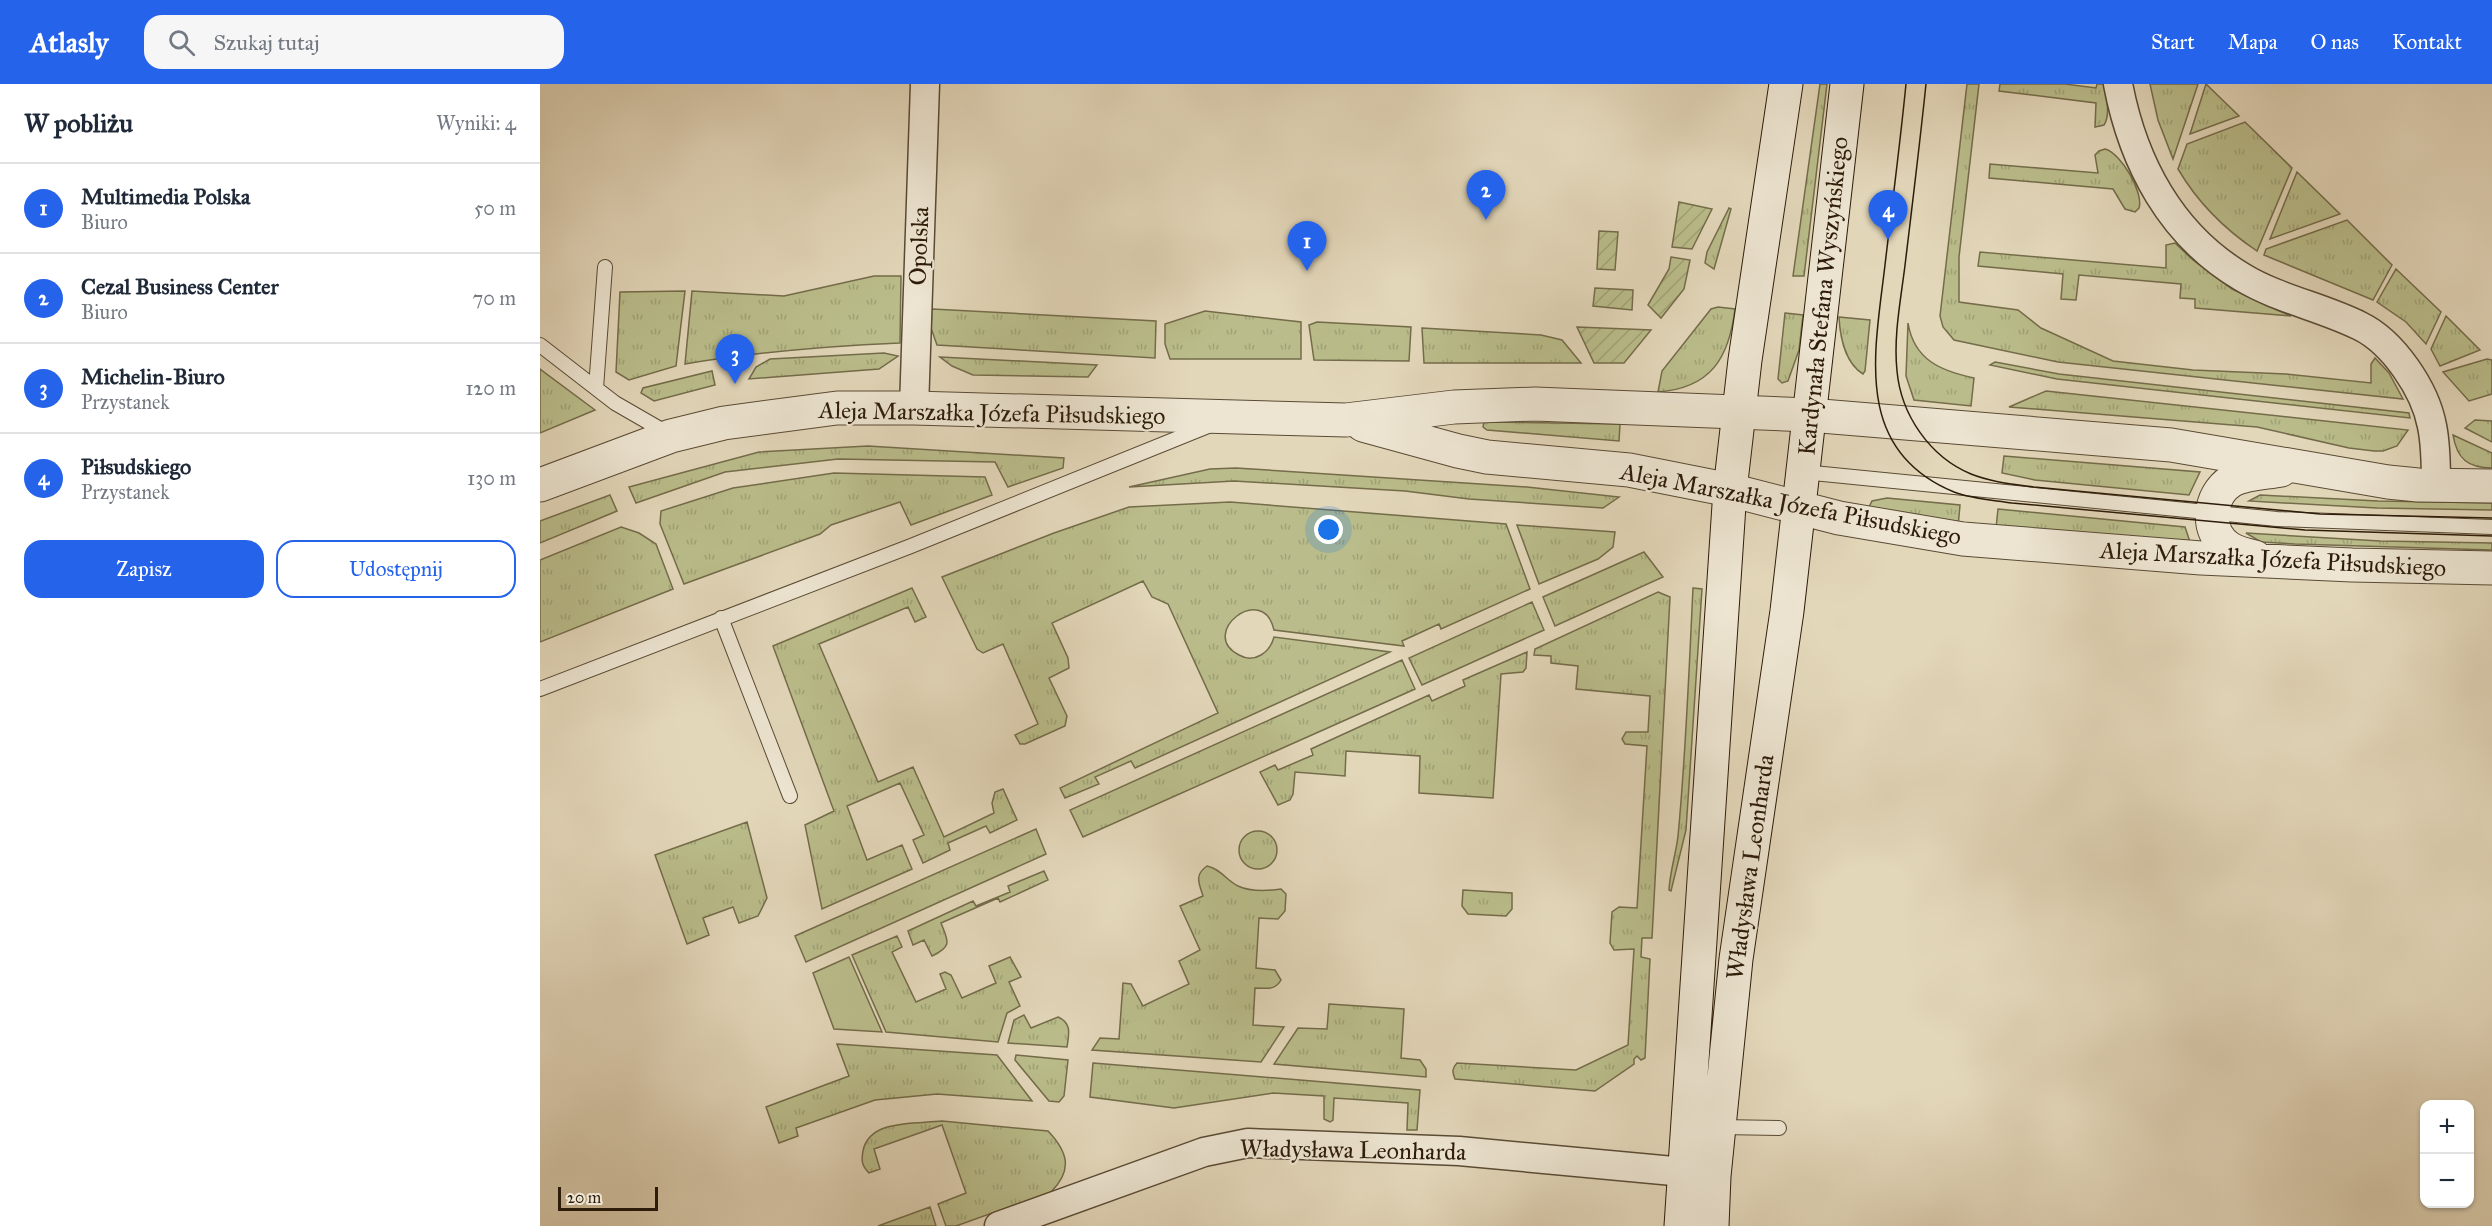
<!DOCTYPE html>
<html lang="pl">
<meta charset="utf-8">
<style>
:root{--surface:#fff;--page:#f6f6f7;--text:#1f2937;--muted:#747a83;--line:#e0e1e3;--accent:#2563eb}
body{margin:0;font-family:"IM FELL Great Primer",serif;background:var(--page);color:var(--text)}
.controls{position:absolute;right:18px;bottom:18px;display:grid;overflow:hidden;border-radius:12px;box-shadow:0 2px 4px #0004}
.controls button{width:54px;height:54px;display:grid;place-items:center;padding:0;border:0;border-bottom:2px solid var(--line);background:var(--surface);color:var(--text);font:30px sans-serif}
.scale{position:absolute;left:18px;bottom:15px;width:100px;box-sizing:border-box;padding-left:6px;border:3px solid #2d1c09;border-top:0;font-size:16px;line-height:21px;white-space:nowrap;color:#2d1c09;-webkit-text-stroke:4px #ede5d2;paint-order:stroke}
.you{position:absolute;left:789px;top:446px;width:21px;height:21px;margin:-15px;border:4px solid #fff;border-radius:50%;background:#1a73e8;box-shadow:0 0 0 9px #1a73e833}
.badge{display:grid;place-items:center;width:39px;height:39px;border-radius:50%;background:var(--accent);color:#fff;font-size:20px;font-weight:700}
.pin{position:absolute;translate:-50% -50px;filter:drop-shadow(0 2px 3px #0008)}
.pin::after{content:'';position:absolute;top:32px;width:21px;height:18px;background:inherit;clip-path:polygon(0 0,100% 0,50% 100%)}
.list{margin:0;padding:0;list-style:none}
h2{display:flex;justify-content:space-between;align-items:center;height:78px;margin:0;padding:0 24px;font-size:26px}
h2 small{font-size:20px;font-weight:400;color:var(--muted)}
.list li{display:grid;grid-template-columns:39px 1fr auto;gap:18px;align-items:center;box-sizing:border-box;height:90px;padding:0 24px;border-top:2px solid var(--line)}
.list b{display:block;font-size:22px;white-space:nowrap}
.list p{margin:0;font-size:20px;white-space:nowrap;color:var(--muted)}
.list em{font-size:20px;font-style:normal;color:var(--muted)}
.actions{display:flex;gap:12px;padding:18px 24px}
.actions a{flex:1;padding:14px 0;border:2px solid var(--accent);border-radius:18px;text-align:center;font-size:21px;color:var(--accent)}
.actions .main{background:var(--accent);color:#fff}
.icon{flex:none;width:33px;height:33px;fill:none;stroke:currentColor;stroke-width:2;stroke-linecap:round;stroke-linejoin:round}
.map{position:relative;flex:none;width:1952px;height:1142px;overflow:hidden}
header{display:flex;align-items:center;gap:36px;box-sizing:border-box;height:84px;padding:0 30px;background:var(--accent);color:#fff}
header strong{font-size:28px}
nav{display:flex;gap:33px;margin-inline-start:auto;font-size:21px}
.search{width:420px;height:54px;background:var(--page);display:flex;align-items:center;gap:15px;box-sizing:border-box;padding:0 21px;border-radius:18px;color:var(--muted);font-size:22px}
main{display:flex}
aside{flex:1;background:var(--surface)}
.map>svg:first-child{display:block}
.grass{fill:url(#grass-tufts);stroke:#746c4a;stroke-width:1.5}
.park{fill:#babd8b;stroke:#746c4a;stroke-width:1.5}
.garden{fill:url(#garden-furrows);stroke:#746c4a;stroke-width:1.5}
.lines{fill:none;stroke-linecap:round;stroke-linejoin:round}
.service-casing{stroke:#5a4b35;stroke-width:16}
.minor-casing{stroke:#5a4b35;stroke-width:31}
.tertiary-casing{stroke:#5a4b35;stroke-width:35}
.secondary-casing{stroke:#2d1c09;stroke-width:35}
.service{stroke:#ede5d2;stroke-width:14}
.minor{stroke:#ede5d2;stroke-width:28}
.tertiary{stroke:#ede5d2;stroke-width:33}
.secondary{stroke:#ede5d2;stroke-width:33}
.tram{stroke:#2d1c09;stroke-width:1.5}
.labels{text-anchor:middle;stroke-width:4.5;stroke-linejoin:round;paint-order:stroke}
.street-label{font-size:24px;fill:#2d1c09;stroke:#ede5d2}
</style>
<header>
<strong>Atlasly</strong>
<div class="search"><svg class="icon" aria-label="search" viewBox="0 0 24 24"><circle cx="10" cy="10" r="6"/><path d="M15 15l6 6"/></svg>Szukaj tutaj</div>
<nav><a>Start</a><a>Mapa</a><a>O nas</a><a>Kontakt</a></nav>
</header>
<main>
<aside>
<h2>W pobliżu<small>Wyniki: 4</small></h2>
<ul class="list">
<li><span class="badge">1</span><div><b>Multimedia Polska</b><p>Biuro</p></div><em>50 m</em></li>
<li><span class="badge">2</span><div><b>Cezal Business Center</b><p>Biuro</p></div><em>70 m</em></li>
<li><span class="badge">3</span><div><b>Michelin-Biuro</b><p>Przystanek</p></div><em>120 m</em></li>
<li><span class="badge">4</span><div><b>Piłsudskiego</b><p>Przystanek</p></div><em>130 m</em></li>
</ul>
<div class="actions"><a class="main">Zapisz</a><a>Udostępnij</a></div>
</aside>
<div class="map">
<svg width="1952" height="1142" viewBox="0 0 1952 1142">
<defs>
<pattern id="grass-tufts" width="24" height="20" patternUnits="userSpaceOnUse" patternTransform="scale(1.5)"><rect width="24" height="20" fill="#babd8b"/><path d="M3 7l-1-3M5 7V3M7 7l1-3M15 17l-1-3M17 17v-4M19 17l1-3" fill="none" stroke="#a0a277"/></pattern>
<pattern id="garden-furrows" width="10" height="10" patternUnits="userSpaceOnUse" patternTransform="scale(1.5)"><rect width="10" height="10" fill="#babd8b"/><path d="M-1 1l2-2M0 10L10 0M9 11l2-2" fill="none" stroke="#a0a277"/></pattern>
</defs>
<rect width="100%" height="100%" fill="#e3d7ba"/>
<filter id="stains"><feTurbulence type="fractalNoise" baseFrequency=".00333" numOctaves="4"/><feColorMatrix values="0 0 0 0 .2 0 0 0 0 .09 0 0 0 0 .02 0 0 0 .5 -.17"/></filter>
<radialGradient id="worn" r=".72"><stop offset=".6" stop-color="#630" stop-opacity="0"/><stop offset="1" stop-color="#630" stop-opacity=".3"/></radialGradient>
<path class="grass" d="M1280,0H1287L1264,192H1253Z
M1427,0H1439L1419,173V218L1478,226L1501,244L1573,277L1653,286L1746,290L1831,299V280L1835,274L1849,289L1863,315L1518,278L1414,256L1403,243L1400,232Z
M1460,0H1525L1556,4L1557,0H1564C1566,13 1571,30 1564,41L1555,43L1556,19L1459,7Z
M1610,0H1658L1633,75L1618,36Z
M1666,0L1699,32L1650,50Z
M1705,38L1752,84L1717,167C1684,145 1658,119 1638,85L1647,60Z
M1565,65C1581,69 1604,109 1599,124L1595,128L1585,125L1573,105L1449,94L1450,80L1558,89L1555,71L1559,67Z
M1757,88L1800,130L1730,155Z
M1189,124L1191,125L1174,185L1165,179L1167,168Z
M1807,136L1852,181L1833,216L1724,171L1726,165Z
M1635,159L1653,176L1692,205L1751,232L1655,224V215L1640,214L1641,200L1539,191L1536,216L1521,215L1523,190L1438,182L1440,168L1626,184V161Z
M1856,185L1901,228L1886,260L1866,238L1837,218Z
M334,192H361L360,259C288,262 217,268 145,280L152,207L244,212Z
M145,207L136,282L89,296L76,288L80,208Z
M1178,223L1195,225C1189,274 1171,304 1118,308L1122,287L1171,225Z
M392,225L616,237L615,274L397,261L391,244Z
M665,227L761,238V275H630L625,260V240Z
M1245,229L1263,231L1259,266L1248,297L1242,299L1238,295Z
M1906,232L1940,266L1900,282L1891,265Z
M1299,233L1330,236L1325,287L1323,290C1305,279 1300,252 1299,233Z
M777,238L871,243L869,277L774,276L769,241Z
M1368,239C1374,276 1401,287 1434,294L1431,322L1374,316L1366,292Z
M882,244L1001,251L1022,256L1041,279H884Z
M344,269L358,272L339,285L209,295L216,283L230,275Z
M400,273L557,281L548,293L433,291L412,282Z
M1947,275L1952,276V310L1929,317L1903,288Z
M1455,278L1519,290L1869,329L1870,334L1517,295L1450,281Z
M0,285L55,326L0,349Z
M172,287L175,301L114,317L101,309L103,304Z
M1506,307L1868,346L1857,362L1843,367H1834L1809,364L1717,343L1469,323Z
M1935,336L1952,337V358L1925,344Z
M944,338L1080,340L1079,357L947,346L943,343Z
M1913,351L1952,369V384C1928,384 1917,375 1913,351Z
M328,362L524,374L523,384L468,403L455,378L298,375L185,388L96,419L89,403L219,368Z
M1464,372L1660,388L1649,411L1495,396L1462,389Z
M696,384L987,403L1079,413L1063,424L929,415L865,407L694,397L589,403L670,385Z
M294,389L445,393L452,411L371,441L360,418L291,441L280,450L144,500L120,440L121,427L193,404Z
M70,411L77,427L0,459V437Z
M1720,411L1838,417L1952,419V426L1837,424L1709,417Z
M1347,414L1420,421L1418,443L1329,423L1332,417Z
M690,418L966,440L990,505L901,545L899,540L862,557L864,562L734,546C723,497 657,550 699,571C715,580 730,568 734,553L850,568L595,684L591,677L555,693L559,700L525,714L520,704L678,629L628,520L612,513L603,497L512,539L528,574L529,584L509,594L527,632L525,642L485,660H480L475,651L498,640L463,560L443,569L437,565L402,493L514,449L589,423Z
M1458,425L1645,443L1650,458L1456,444Z
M977,441L1075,448L1073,463L1058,475L999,500Z
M81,443L99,449L116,460L133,505L0,558V476Z
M1706,449L1840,457L1952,459V466L1755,460L1721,458Z
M1104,468L1123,493L1015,542L1003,513Z
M372,504L386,533L375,538L368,523L279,560L338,698L373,683L404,753L454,729L452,719L455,708L463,705L477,736L450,749L446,742L408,759L410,766L383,779L373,756L384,751L360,699L307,722L327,776L362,761L372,785L282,825L265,741L294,727L233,562Z
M1153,504L1162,505L1146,746L1131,807L1129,806C1130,787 1136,770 1138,752C1146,669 1149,587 1153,504Z
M1118,508L1130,513L1112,854H1102L1101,873L1110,875L1105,974L1101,976L1097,972L1094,975V980L1055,1007L915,995C912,988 912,984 917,979L1036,986L1088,961L1094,865L1074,866L1070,859L1072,828L1079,823L1097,824L1107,662L1085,660L1082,655L1086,648H1108L1110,612L1036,605L1038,582L1011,579V572L994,571L995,565Z
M992,518L1004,546L882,601L869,574Z
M987,568L986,584L983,588L961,590L953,714L879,709L880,672L806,667L805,692L755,688L753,710L750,716L738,721L720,688L735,681L738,686L773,671L771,665L889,611L892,617L925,602L923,596Z
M862,576L875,605L543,753L530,726Z
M207,738L227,814L218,832L199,839L193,823L163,834L169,851L147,860L115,771Z
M496,745L506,770L266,878L255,852Z
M699 766a19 19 0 1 1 38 0a19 19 0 1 1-38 0Z
M667,782C681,785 686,796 698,802C711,808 728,807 741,805L746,810L745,827L738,835L719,834L716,884L735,886L741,896C735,907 726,904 715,904L713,941L744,943L721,978L552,966L560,954L579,955L583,899L591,900L603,922L649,900L639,877L660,866L640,822L663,812C659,799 654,791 667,782Z
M504,787L508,796L460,818L458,814L401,839C408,857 413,862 392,872L384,856L373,861L368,847L433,817L436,822L470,808L468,802Z
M923,806L972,809V825L966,832L928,830L922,822Z
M357,852L362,863L352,868L376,918L406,905L400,890L405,888L411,891L422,914L456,899L449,882L470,873L481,893L469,898L480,922L467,929L458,958L346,948L312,871Z
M789,920L864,925L861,974L880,976L886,985V993L734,980L758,944L787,945Z
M484,931L491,944L518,933C532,939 529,950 527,963L468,959L474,936Z
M297,960L457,971L492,1017L397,1010L335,1016L256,1044L258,1052L239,1059L226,1023L309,992Z
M476,971L528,976L524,1012L519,1018L509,1017L475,976Z
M553,979L880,1006L877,1046H867L868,1019L794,1014L793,1036L790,1038L784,1035V1012L733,1009L634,1024L550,1013Z
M402,1037L508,1047C528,1068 533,1086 511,1108L416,1142H406L398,1120L426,1109L402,1041L334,1065L340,1085L329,1089C322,1082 321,1077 323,1067C329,1035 376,1040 402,1037Z
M390,1123L396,1142H338Z"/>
<path class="park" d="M309,873L342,948L294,945L273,889Z"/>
<path class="garden" d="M1139,118L1172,125L1152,165L1132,163Z
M1059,147L1078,148L1075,186L1057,185Z
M1131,173L1150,176L1144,205L1121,234L1108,221L1129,185Z
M1055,204L1093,206L1092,226L1053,222Z
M1037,243L1111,246L1084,279H1054Z"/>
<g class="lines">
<defs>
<path id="service" d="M0,261L75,319L127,349
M56,304L65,183
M1263,388L1737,435L1952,443
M181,534L250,712
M0,605L371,462L668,342
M1180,1043L1239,1044"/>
<path id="minor" d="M1578,0C1593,79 1631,151 1702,193C1738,215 1782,223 1820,242C1853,258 1885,305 1892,342C1896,361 1896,382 1896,401
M374,324L385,0
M459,1142L664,1068L708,1059L919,1067L1144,1088"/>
<path id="tertiary" d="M823,341L918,367L947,373L1089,386L1190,406L1299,434L1423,455L1661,474L1812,481L1952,484
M0,401L131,352L184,339L297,324H374L806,336L914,323L995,320L1269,331L1631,361L1848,398L1878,401L1952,402
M1715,473C1706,471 1697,469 1689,464C1665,449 1668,412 1691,397C1705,389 1726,389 1741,386"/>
<path id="secondary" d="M1141,1142L1190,406L1205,276L1246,0
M1172,1142L1174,1092L1196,875L1247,527L1307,0"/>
</defs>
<use href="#service" class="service-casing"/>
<use href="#minor" class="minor-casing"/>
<use href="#tertiary" class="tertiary-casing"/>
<use href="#secondary" class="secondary-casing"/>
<use href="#service" class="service"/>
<use href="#minor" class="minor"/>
<use href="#tertiary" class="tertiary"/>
<use href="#secondary" class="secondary"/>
<path class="tram" d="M1366,0C1360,61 1352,121 1345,181C1335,267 1312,366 1414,408C1432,415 1453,416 1472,419L1765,446L1952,452
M1386,0C1380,58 1373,115 1366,173C1362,210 1353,250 1357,287C1361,331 1390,373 1431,390C1451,398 1472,400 1494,403L1780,430L1952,434"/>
</g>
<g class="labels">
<g class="street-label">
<text transform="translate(379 162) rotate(-88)" y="8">Opolska</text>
<text transform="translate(1283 212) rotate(-84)" y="8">Kardynała Stefana Wyszyńskiego</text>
<text transform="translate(452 329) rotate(1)" y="8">Aleja Marszałka Józefa Piłsudskiego</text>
<text transform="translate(1251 420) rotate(11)" y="8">Aleja Marszałka Józefa Piłsudskiego</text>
<text transform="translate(1733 475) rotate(3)" y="8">Aleja Marszałka Józefa Piłsudskiego</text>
<text transform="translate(1210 783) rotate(-82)" y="8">Władysława Leonharda</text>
<text transform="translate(813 1066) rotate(1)" y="8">Władysława Leonharda</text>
</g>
</g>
<rect width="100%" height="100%" filter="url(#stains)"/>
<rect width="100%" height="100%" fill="url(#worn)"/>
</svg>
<div class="controls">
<button>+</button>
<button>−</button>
</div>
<div class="scale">20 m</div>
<div class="you"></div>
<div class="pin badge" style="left:767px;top:187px">1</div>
<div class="pin badge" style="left:946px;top:136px">2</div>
<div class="pin badge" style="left:195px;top:300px">3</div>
<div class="pin badge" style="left:1348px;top:156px">4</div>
</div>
</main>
